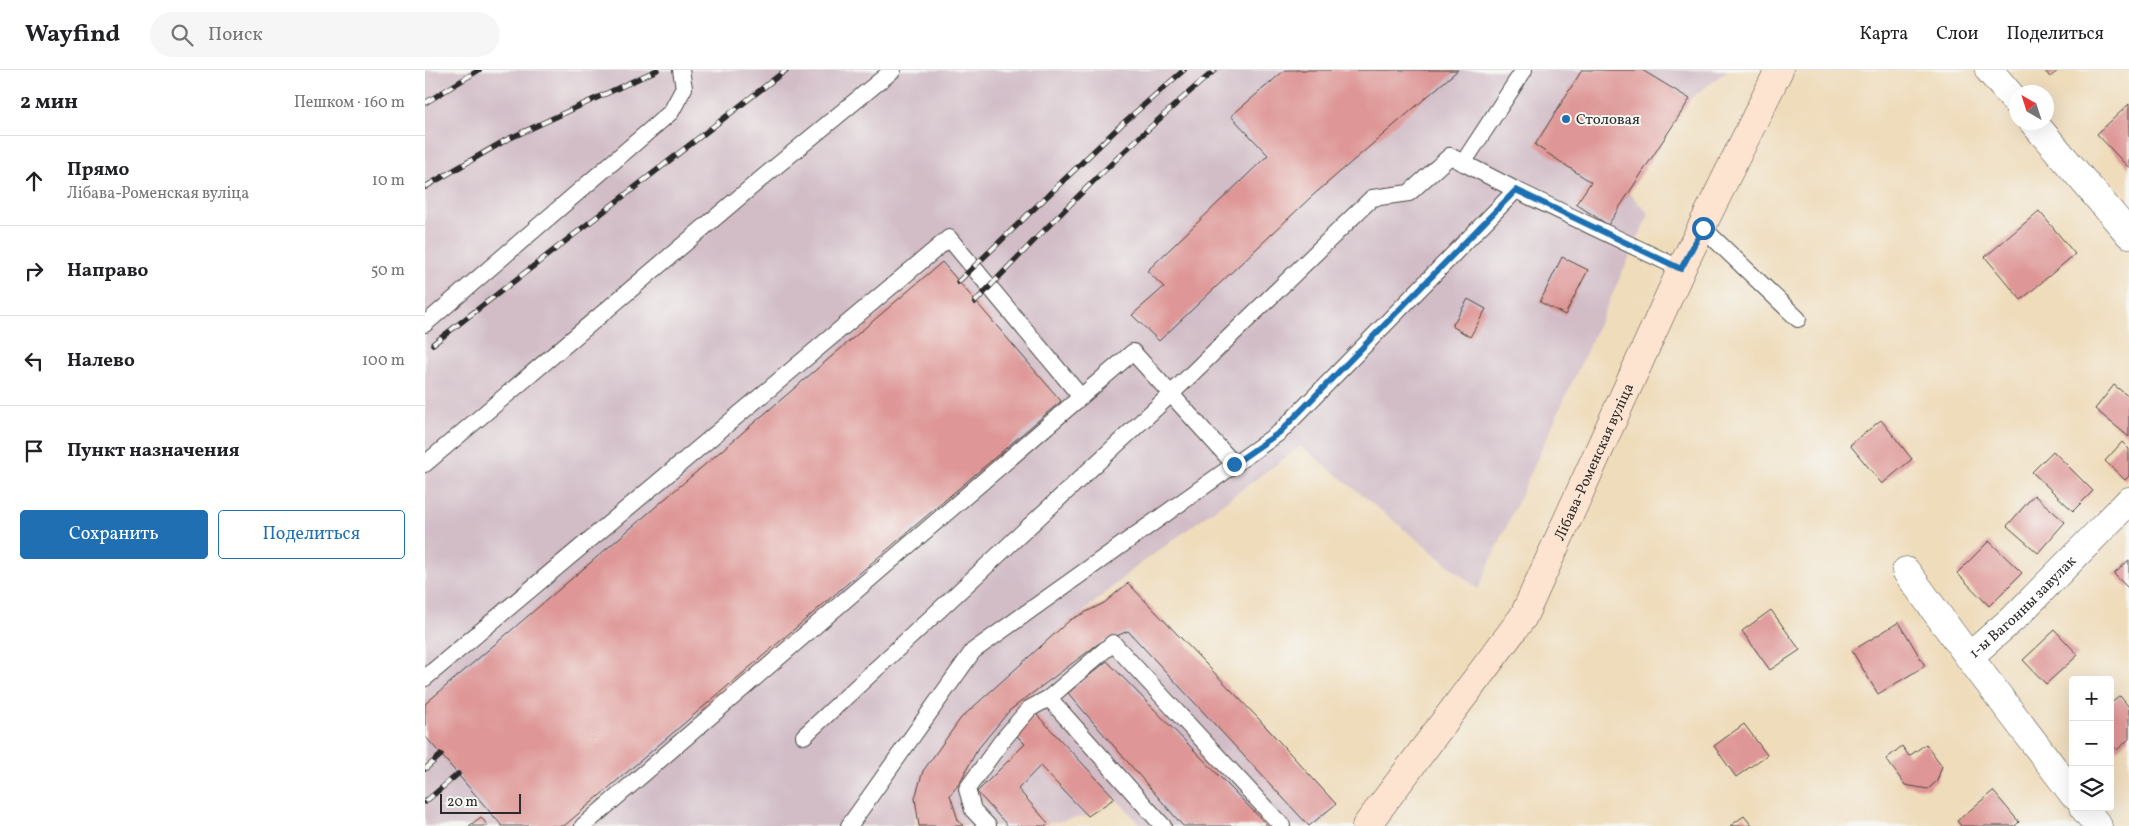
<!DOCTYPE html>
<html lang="ru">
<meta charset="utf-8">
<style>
:root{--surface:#fff;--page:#f6f6f6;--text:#202124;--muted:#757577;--line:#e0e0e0;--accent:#1f6fb2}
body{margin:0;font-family:Vollkorn,serif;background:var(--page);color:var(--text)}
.controls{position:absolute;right:15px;bottom:15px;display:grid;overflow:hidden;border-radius:5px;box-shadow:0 5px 20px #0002}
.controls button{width:45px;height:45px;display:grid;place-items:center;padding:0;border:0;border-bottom:1px solid var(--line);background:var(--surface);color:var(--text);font:25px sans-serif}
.compass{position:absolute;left:1584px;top:15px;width:45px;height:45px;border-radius:50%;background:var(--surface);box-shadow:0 5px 20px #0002;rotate:321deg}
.scale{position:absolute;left:15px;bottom:12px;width:81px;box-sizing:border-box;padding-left:5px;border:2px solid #2b2b2b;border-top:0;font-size:14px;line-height:18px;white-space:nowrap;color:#2b2b2b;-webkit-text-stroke:4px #f6f6f2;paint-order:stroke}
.stop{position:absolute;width:15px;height:15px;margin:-11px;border:4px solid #1f6fb2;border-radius:50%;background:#fff}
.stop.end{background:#1f6fb2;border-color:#fff;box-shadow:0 1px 5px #0008}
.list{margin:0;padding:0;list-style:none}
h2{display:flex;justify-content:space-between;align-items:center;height:65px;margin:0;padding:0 20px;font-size:21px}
h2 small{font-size:16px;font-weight:400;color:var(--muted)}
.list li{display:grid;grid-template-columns:32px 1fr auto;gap:15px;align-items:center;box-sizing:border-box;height:90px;padding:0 20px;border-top:1px solid var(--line)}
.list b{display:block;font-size:19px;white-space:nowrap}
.list p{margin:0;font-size:16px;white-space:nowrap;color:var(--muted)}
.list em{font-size:16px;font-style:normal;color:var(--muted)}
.actions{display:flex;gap:10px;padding:15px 20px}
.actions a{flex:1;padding:11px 0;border:1px solid var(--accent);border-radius:5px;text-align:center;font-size:18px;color:var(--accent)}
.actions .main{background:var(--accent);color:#fff}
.icon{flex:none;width:28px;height:28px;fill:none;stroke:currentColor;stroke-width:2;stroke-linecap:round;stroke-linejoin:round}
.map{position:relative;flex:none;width:1704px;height:756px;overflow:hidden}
header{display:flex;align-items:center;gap:30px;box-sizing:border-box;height:70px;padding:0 25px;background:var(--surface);border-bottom:1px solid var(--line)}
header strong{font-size:24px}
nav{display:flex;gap:28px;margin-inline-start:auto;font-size:18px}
.search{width:350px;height:45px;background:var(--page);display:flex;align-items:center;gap:12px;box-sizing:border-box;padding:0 18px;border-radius:28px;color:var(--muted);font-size:19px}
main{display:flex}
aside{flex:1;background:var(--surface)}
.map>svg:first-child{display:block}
.industrial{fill:#d2bdc7}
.building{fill:#de9796}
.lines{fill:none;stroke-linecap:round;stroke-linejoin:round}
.service-casing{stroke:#484641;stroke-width:18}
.minor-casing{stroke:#484641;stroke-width:29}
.secondary-casing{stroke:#484641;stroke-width:29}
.service{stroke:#fff;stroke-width:16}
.minor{stroke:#fff;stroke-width:28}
.secondary{stroke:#fde4d1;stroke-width:28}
.rail-casing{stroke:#2b2b2b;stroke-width:5.5}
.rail{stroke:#f6f6f2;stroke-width:4;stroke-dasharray:11;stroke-linecap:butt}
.route{stroke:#1f6fb2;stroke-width:6}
.poi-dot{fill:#1f6fb2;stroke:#f6f6f2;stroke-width:2}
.labels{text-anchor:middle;stroke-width:4;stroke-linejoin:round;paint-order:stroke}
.poi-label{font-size:15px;fill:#2b2b2b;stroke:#f6f6f2;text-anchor:start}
.street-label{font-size:15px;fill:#2b2b2b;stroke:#f6f6f2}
</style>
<header>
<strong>Wayfind</strong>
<div class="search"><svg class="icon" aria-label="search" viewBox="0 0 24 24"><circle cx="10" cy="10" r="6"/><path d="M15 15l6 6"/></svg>Поиск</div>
<nav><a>Карта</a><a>Слои</a><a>Поделиться</a></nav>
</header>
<main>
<aside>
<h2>2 мин<small>Пешком · 160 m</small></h2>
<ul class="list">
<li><svg class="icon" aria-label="ahead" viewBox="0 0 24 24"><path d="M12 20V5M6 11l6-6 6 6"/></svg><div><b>Прямо</b><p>Лібава-Роменская вуліца</p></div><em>10 m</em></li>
<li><svg class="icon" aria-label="right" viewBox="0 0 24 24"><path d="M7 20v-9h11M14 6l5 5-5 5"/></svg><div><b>Направо</b></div><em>50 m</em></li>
<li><svg class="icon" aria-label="left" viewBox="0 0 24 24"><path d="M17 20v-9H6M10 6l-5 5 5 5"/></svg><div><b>Налево</b></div><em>100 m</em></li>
<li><svg class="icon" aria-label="arrive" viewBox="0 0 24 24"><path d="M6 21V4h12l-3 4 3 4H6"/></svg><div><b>Пункт назначения</b></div></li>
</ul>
<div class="actions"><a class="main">Сохранить</a><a>Поделиться</a></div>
</aside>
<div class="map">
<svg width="1704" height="756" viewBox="0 0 1704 756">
<rect width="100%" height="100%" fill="#f6f6f2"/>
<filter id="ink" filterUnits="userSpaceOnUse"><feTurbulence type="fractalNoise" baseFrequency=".02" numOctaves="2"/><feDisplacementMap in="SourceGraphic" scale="10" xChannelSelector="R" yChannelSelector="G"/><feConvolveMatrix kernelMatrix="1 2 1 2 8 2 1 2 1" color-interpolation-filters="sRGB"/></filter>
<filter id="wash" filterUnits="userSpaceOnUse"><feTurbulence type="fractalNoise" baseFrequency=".0096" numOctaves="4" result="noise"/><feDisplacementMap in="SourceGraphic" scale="20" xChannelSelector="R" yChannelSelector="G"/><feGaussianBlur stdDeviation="1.12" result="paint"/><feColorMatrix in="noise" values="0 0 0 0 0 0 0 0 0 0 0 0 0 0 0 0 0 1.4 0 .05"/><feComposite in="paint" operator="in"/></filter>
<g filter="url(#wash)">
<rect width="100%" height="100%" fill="#efdcbb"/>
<path class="industrial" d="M0,0H1303L1265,29L1204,123L1224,144L1053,519L876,376L706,501L656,544L679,533L703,513L831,646L911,734L895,756H717L690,728L663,746L623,753L620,756H494L491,735L490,754L488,756H0Z"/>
<g id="blocks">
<path class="building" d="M860,0H1033L886,127L734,271L707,245L739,217L722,201L843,85L806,46Z
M1157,0H1217L1265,29L1183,155L1151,134L1166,112L1110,75Z
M1619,0H1634L1625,7Z
M1704,34V98L1672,64Z
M1614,141L1650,184L1596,230L1560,187Z
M1137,187L1163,200L1140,245L1115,232Z
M517,192L636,331L139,756H77L0,666V634Z
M1043,229L1061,239L1045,267L1027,256Z
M1689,315L1704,327V367L1670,339Z
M1456,350L1487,389L1457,414L1425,375Z
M1697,372L1704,379V406L1700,410L1680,391Z
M1628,381L1668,421L1648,441L1607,402Z
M1609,425L1640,452L1613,483L1582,456Z
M1564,471L1597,503L1564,536L1532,503Z
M1704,490V519L1689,504Z
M703,513L831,646L911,734L884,756L703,561L673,574L585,640L552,680L534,714L525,725L533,750L538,756H494L490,728L498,701L536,648L645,550L679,533Z
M1346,540L1375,580L1345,600L1317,561Z
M1474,552L1500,596L1453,624L1427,581Z
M1630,560L1653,585L1621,614L1598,590Z
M682,591L843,756H758L643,623Z
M1695,626L1704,637V669L1692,680L1685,672V634Z
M611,644L690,728L663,746L615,696L593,719L623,753L620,756H583L552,722L600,674L591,665Z
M1319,654L1342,685L1311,707L1289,676Z
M1501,674L1517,696L1512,711L1503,719L1480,715L1461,689L1477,676L1484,686Z
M1568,721L1594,752L1590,756H1536L1532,751Z
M1319,746L1327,756H1305Z
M56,747L63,756H44Z"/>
</g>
</g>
<g filter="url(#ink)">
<use href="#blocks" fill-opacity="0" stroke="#484641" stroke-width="1"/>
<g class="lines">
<defs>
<path id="service" d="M1038,93L1099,0
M1278,158L1373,249
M0,254L246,42L259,18L256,0
M0,394L337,108L468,0
M0,608L524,168L656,327
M624,628L738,756
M379,666L746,324L947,128L984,123L1025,86L1091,120
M158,756L708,282L809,394
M424,756L548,581L855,362L1091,120L1256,199
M563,756L548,740L542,719L576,672L604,639L624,628L688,573L857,756"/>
<g id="minor">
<path d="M1564,0L1592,33"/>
<path d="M1608,52L1704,164"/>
<path id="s1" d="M1481,501L1544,587L1594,543L1704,431"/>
<path d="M1544,587L1648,724"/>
<path d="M1658,737L1673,756"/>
</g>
<g id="secondary">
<path id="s2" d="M941,756L1098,547L1261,189L1354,0"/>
</g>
</defs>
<use href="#service" class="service-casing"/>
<use href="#minor" class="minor-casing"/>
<use href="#secondary" class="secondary-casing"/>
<use href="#service" class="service"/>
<use href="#minor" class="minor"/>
<use href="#secondary" class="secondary"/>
<defs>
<path id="rail" d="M0,33L54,0
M0,117L81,70L232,0
M533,212L697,54L759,0
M550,232C627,151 705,72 790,0
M8,274L361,0
M0,699L16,685
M0,732L33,704"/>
</defs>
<use href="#rail" class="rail-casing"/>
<use href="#rail" class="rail"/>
</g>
</g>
<g class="lines" filter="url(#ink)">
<path class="route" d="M809,394L855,362L1091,120L1256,199L1278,158"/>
</g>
<circle class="poi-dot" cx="1141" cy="49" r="5"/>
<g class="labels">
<g class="poi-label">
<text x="1151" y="54">Столовая</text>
</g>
<g class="street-label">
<text dy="5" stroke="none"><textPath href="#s2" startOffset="432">Лібава-Роменская вуліца</textPath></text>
<text dy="5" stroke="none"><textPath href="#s1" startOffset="180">1-ы Вагонны завулак</textPath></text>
</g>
</g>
</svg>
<div class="controls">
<button>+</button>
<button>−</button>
<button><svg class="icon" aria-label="layers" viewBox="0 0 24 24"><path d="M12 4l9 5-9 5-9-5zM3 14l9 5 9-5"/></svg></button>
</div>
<svg class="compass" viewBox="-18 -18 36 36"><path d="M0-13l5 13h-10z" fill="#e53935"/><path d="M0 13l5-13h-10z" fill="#757577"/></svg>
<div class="scale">20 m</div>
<div class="stop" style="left:1278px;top:158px"></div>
<div class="stop end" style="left:809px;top:394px"></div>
</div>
</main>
